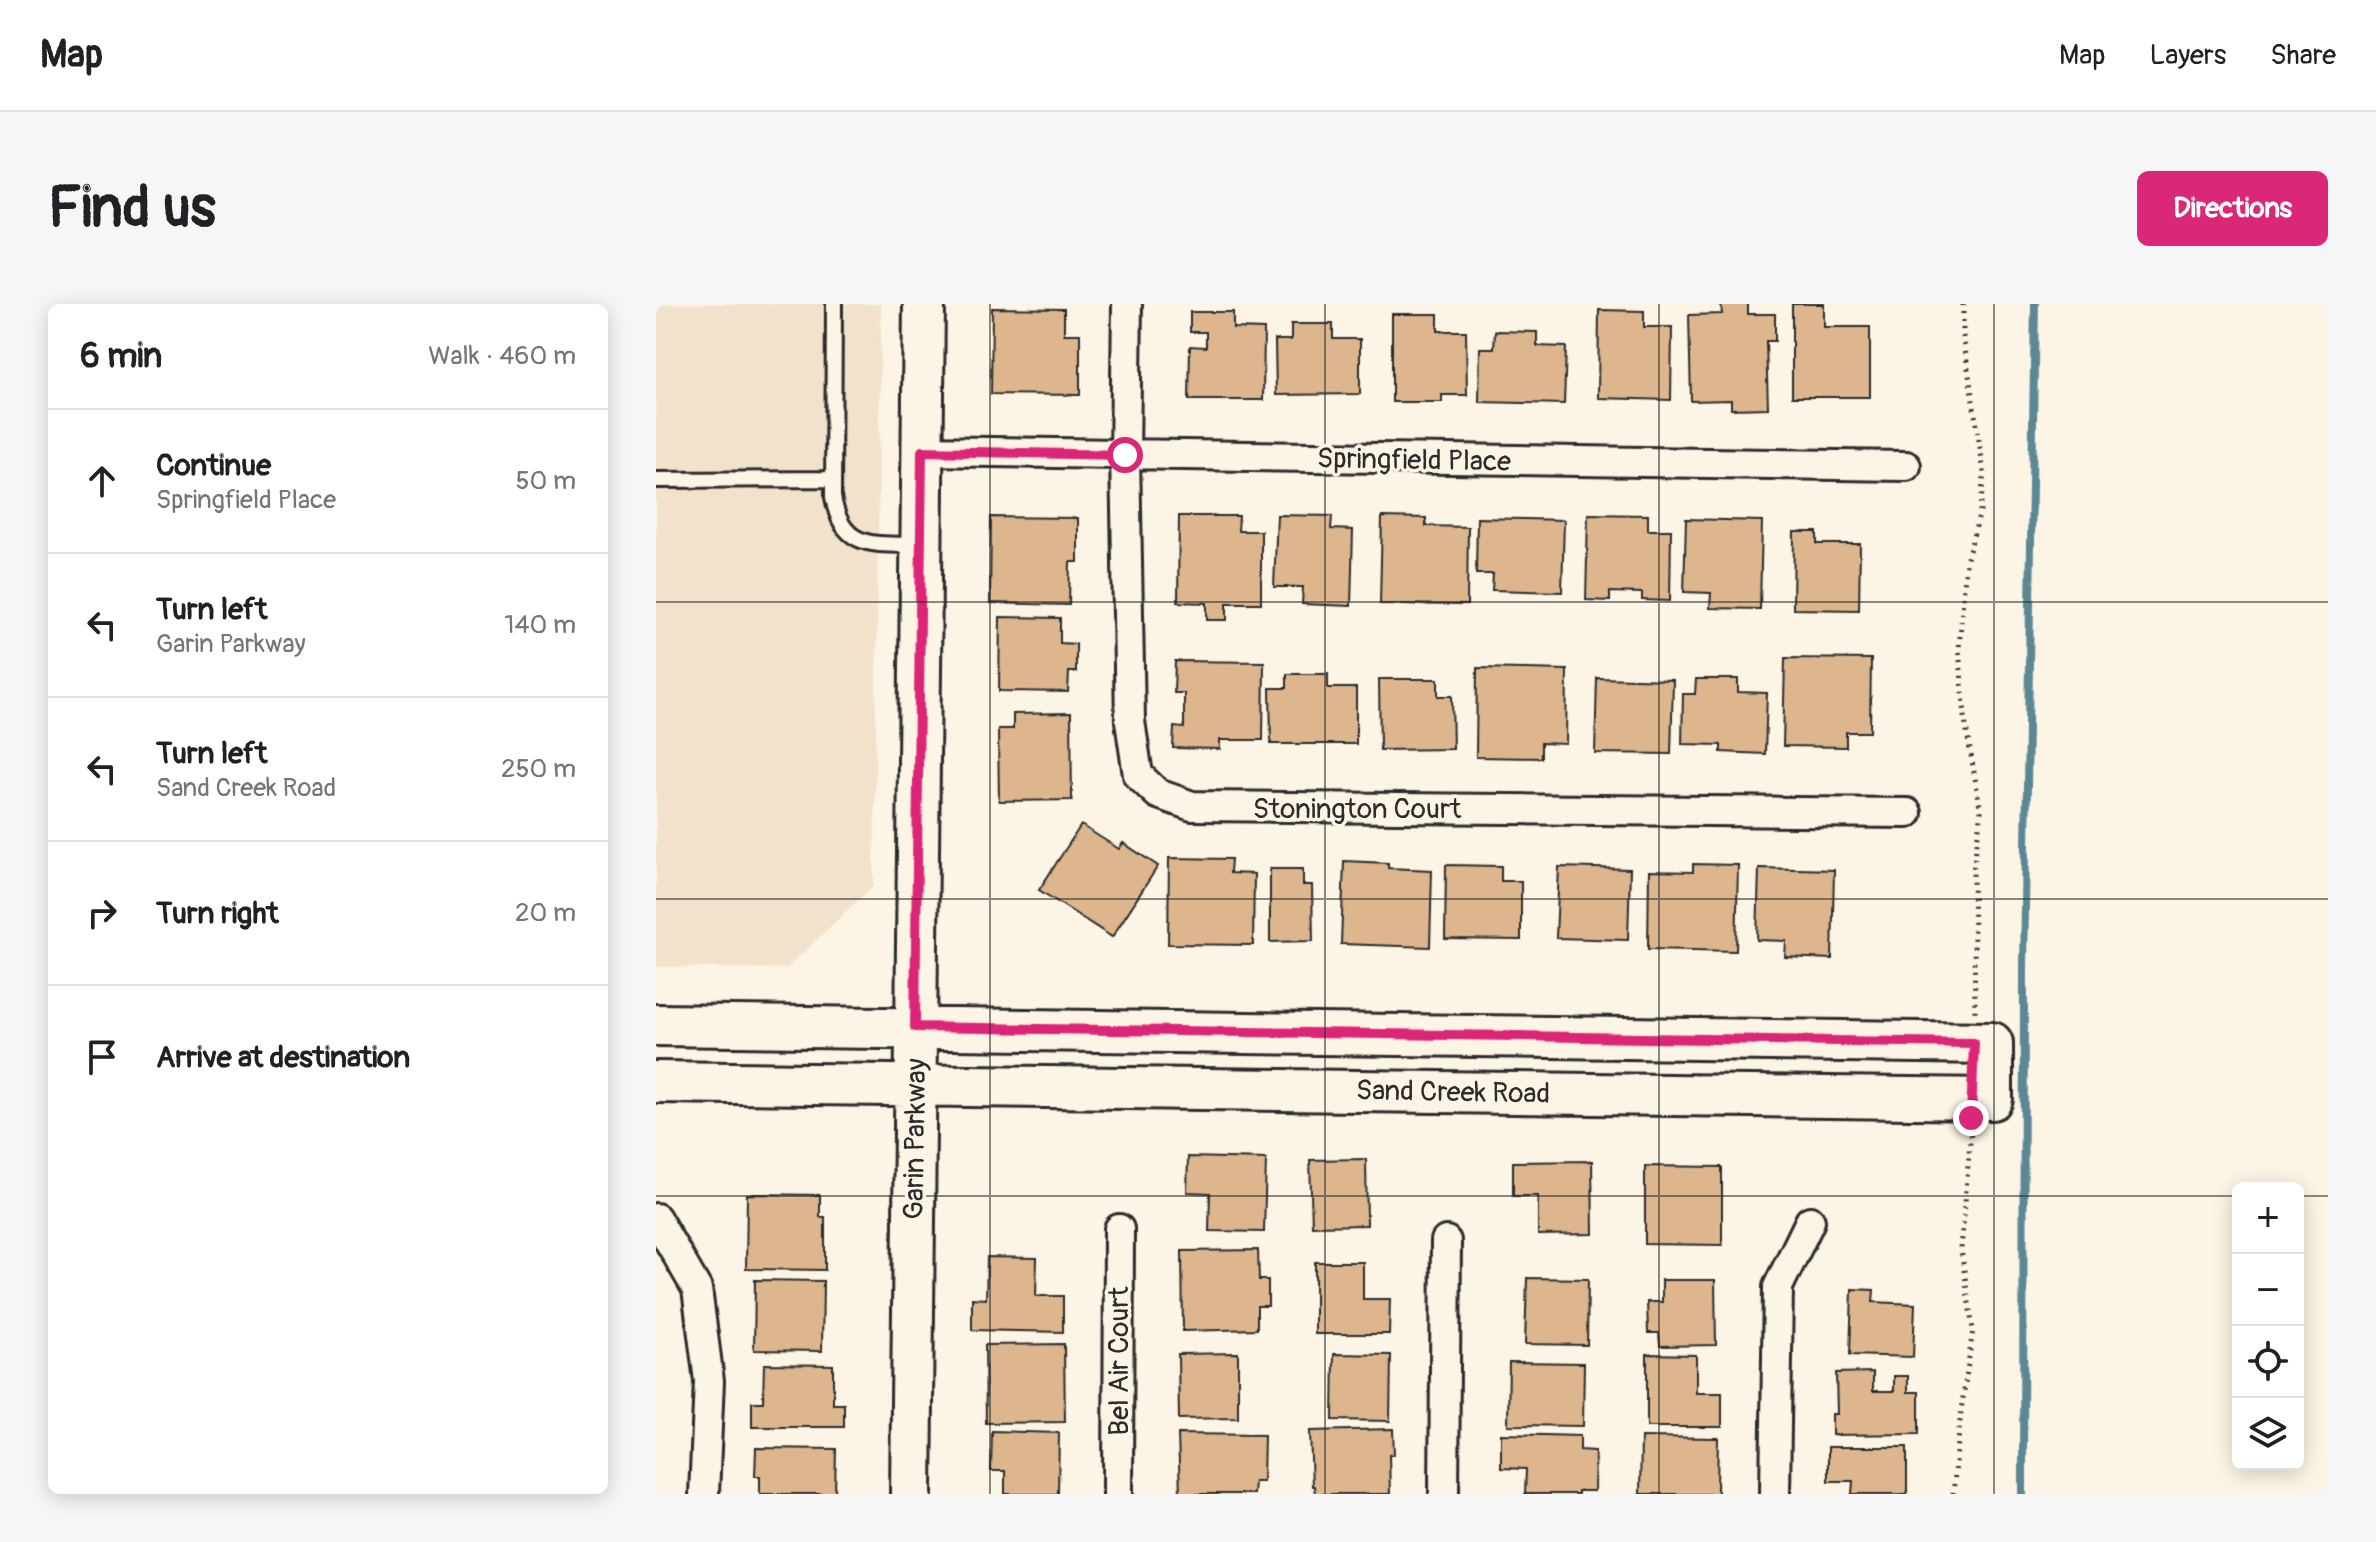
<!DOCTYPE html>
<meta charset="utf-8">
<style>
:root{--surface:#fff;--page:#f6f6f6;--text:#202124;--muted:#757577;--line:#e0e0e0;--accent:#db2777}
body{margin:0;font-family:Pangolin,sans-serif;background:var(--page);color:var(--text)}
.controls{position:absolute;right:24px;bottom:24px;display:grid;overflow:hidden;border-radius:12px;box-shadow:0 4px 20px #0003}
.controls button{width:72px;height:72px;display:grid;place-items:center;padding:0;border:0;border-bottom:2px solid var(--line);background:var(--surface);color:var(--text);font:40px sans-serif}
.stop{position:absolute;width:24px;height:24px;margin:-18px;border:6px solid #db2777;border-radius:50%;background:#fff}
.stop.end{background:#db2777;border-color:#fff;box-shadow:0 2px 8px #0008}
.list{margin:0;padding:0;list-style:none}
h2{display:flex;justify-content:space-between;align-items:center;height:104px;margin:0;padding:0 32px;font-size:34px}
h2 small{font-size:26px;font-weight:400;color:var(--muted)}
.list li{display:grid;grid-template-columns:52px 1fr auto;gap:24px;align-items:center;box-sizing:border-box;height:144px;padding:0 32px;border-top:2px solid var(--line)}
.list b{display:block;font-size:30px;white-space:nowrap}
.list p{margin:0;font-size:26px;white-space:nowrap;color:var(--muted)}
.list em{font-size:26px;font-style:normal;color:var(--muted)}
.icon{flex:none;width:44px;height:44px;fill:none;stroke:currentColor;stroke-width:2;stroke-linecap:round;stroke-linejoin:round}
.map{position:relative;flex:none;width:1672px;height:1190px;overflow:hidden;border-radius:12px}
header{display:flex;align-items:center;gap:48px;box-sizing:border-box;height:112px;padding:0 40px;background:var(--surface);border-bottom:2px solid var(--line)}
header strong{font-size:38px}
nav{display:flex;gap:44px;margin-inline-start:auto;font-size:28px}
.intro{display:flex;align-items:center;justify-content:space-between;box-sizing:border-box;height:192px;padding:0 48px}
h1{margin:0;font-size:56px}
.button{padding:20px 36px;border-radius:12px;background:var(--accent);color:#fff;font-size:28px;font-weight:700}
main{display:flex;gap:48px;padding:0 48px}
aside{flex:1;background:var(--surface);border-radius:12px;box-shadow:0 4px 20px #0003}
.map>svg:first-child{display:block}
.built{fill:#f3e2cb}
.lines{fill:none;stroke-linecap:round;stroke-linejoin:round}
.stream{stroke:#5c8895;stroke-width:8}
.building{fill:#ddb68e;stroke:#2b2b2b;stroke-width:2}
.lane-casing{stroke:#2b2b2b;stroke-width:20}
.street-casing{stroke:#2b2b2b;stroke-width:34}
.secondary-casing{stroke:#2b2b2b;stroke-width:46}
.path{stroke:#2b2b2b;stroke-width:5;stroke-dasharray:2 6;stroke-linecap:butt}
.lane{stroke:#fcf5e5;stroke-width:14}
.street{stroke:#fcf5e5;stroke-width:28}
.secondary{stroke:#fcf5e5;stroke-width:40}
.route{stroke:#db2777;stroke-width:10}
.grid{fill:none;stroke:#2b2b2b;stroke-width:2;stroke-opacity:0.55}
.labels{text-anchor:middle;stroke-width:7;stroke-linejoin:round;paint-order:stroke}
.street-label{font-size:28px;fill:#2b2b2b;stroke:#fcf5e5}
</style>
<header>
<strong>Map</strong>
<nav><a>Map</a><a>Layers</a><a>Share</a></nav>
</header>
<div class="intro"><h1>Find us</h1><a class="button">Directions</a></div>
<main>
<aside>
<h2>6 min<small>Walk · 460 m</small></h2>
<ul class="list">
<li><svg class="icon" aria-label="ahead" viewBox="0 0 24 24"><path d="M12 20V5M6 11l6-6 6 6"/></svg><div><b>Continue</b><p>Springfield Place</p></div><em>50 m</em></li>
<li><svg class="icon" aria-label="left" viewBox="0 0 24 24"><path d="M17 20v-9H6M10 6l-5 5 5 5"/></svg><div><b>Turn left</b><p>Garin Parkway</p></div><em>140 m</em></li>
<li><svg class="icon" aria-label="left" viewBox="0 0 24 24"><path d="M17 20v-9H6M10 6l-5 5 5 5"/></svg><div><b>Turn left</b><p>Sand Creek Road</p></div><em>250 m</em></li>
<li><svg class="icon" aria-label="right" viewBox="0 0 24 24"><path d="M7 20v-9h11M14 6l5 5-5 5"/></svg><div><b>Turn right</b></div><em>20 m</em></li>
<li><svg class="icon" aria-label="arrive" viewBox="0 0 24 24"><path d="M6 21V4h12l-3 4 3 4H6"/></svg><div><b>Arrive at destination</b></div></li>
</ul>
</aside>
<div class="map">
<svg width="1672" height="1190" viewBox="0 0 1672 1190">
<rect width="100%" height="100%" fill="#fcf5e5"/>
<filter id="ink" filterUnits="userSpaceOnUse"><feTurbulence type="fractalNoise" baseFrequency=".0125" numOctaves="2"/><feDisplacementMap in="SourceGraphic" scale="16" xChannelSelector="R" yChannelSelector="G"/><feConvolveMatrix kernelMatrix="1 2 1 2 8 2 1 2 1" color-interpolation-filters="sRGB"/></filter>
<g filter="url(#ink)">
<path class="built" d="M0,0H225L218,581L130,665L0,663Z"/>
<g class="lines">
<path class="stream" d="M1367,1190L1368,662L1379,0"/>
</g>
<path class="building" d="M1065,0H1092V10H1119V37H1110L1112,104L1075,105V96L1035,97L1033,11L1066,10Z
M1136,0H1168V23H1214V93H1136Z
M336,4L408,5V30H424V91L335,90Z
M943,6L988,7V23H1016L1015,96L942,94Z
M534,8H577V24L608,25L607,96H533L534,42L550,43V28H534Z
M736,10H782V27H810L811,91H786V98H736Z
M635,20H677V35H704V90L620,91L619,36H635Z
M839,27L881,28V42L910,43L908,100L823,98L824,44H838Z
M932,210L992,211V226H1015L1014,297L986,296V289L954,288V297L930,296Z
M621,211L676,212L675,225L697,226L695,302L646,300L647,283H618Z
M523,212H583L582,227H605V299H571V316H551V299L522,298Z
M335,213L422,214V258H414L413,301L334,299Z
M726,213L770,214V222L812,223L811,301L724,300Z
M821,214L908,216L906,288L836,286L837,270H820Z
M1030,215L1106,217L1104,305L1054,304L1055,289L1028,288Z
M1138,228H1161V240H1204L1203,306L1137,305Z
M344,313L404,314V339L420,340V368H413L412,388L343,387Z
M1129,354L1215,355L1214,428H1190V443L1127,442Z
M519,357L608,358L607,436H564V445L517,444L518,423L528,424V389H518Z
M821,364L911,366L910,440L885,439V454L820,453Z
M631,370H672V384H700V440H615L614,384H631Z
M941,374L1017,376L1015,450L939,449Z
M723,375H782V392H796L797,445L724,446Z
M1040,375H1082V388L1111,389L1109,450L1065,448V441L1026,440L1027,390H1039Z
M415,409L416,496L343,497L342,425H357V410Z
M425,521L463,545L467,539L502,562L456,633L383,586Z
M513,554L575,555L574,569L598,570L597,641L512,640Z
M688,557L732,559V564L776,566L774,643L685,640Z
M1037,560L1082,561L1080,647L992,645L993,567L1037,568Z
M790,561L845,562V577H865V636L789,635Z
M903,563L974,565L972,636L900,634Z
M1103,564L1178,566L1176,655L1129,653L1130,637L1101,636Z
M614,565H647V581H656L657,637L614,638Z
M532,853L610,855L608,928L553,927L554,889L531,888Z
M710,855L711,921L656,922L654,856Z
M936,857L937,930L882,931V892H857V858Z
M989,862L1066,863V941L989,940Z
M91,890L164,891V913H169V966L90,965Z
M602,946L603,976H612V1002H601V1025L527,1027L526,947Z
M331,953L381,954L380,992H407V1028L316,1026V994L330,995Z
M659,958H707V995H734L733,1030H659Z
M871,974L932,975L931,1041L869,1040Z
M99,976L167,977L166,1047L98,1046Z
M1006,976H1059L1060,1041L1004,1042L1003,1029H992L991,998H1006Z
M1196,985L1218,986L1217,998L1259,1000L1257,1053L1194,1051Z
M408,1040L409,1118L330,1119L329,1041Z
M582,1049V1114L523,1115L522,1050Z
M678,1050L735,1051L734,1117L677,1116Z
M991,1050L1040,1051V1089H1066V1123H991Z
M853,1058L928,1059L927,1122L852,1121Z
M108,1060L177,1061V1100H188V1123H96V1098H107Z
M1217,1068V1087H1238V1072H1252V1088H1263V1130L1176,1131V1110H1181L1180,1069Z
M737,1125L738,1151H733L734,1190H659L658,1182H656L654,1127Z
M336,1127L403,1129L402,1190H349V1167H335Z
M522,1130L608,1131L607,1177H598L597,1190H524Z
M845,1130L924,1132V1146L939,1147L938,1187H922V1190H869L870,1165L845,1164Z
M985,1133L1062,1134L1061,1185L1063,1190H984Z
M1172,1143H1251V1190H1196L1197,1177H1172Z
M100,1144L180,1145L179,1190H104V1172H99Z"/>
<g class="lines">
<defs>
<path id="lane" d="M178,0L177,193C186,247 219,240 264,241
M0,176L177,175"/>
<path id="street" d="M471,0L469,151L474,417L482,471L502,490L536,502L1251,509
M266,147L1250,162
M0,914L41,985L53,1077L48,1190
M462,1190L463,925
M788,1190L790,937
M1119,1190L1122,983L1154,917"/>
<path id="secondary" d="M0,721L1336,739V795L0,778
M255,1190L268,0"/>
</defs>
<use href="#lane" class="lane-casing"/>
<use href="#street" class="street-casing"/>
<use href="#secondary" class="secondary-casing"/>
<path class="path" d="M1307,0V32L1328,169L1324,208L1310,258L1303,345L1310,423L1325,508L1317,567L1319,708
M1297,1190L1305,1107L1317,1026L1305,946L1315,826"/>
<use href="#lane" class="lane"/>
<use href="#street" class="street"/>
<use href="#secondary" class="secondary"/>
</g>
</g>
<g class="lines" filter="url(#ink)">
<path class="route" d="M469,151L266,147L259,723L1318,739L1315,814"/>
</g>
<path class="grid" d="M334,0V1190M669,0V1190M1003,0V1190M1338,0V1190M0,298H1672M0,595H1672M0,892H1582M1642,892H1672"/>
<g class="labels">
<g class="street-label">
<text transform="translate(758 155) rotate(1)" y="10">Springfield Place</text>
<text x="701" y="514">Stonington Court</text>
<text transform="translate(797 787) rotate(1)" y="10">Sand Creek Road</text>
<text transform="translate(258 835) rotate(-89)" y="10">Garin Parkway</text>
<text transform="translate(462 1057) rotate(-90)" y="10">Bel Air Court</text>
</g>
</g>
</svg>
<div class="controls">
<button>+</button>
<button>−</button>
<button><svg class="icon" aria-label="locate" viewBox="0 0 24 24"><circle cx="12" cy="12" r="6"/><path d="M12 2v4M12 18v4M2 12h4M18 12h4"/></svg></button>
<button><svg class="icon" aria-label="layers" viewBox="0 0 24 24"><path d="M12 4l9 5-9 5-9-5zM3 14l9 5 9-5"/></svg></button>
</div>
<div class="stop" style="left:469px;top:151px"></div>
<div class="stop end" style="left:1315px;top:814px"></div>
</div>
</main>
